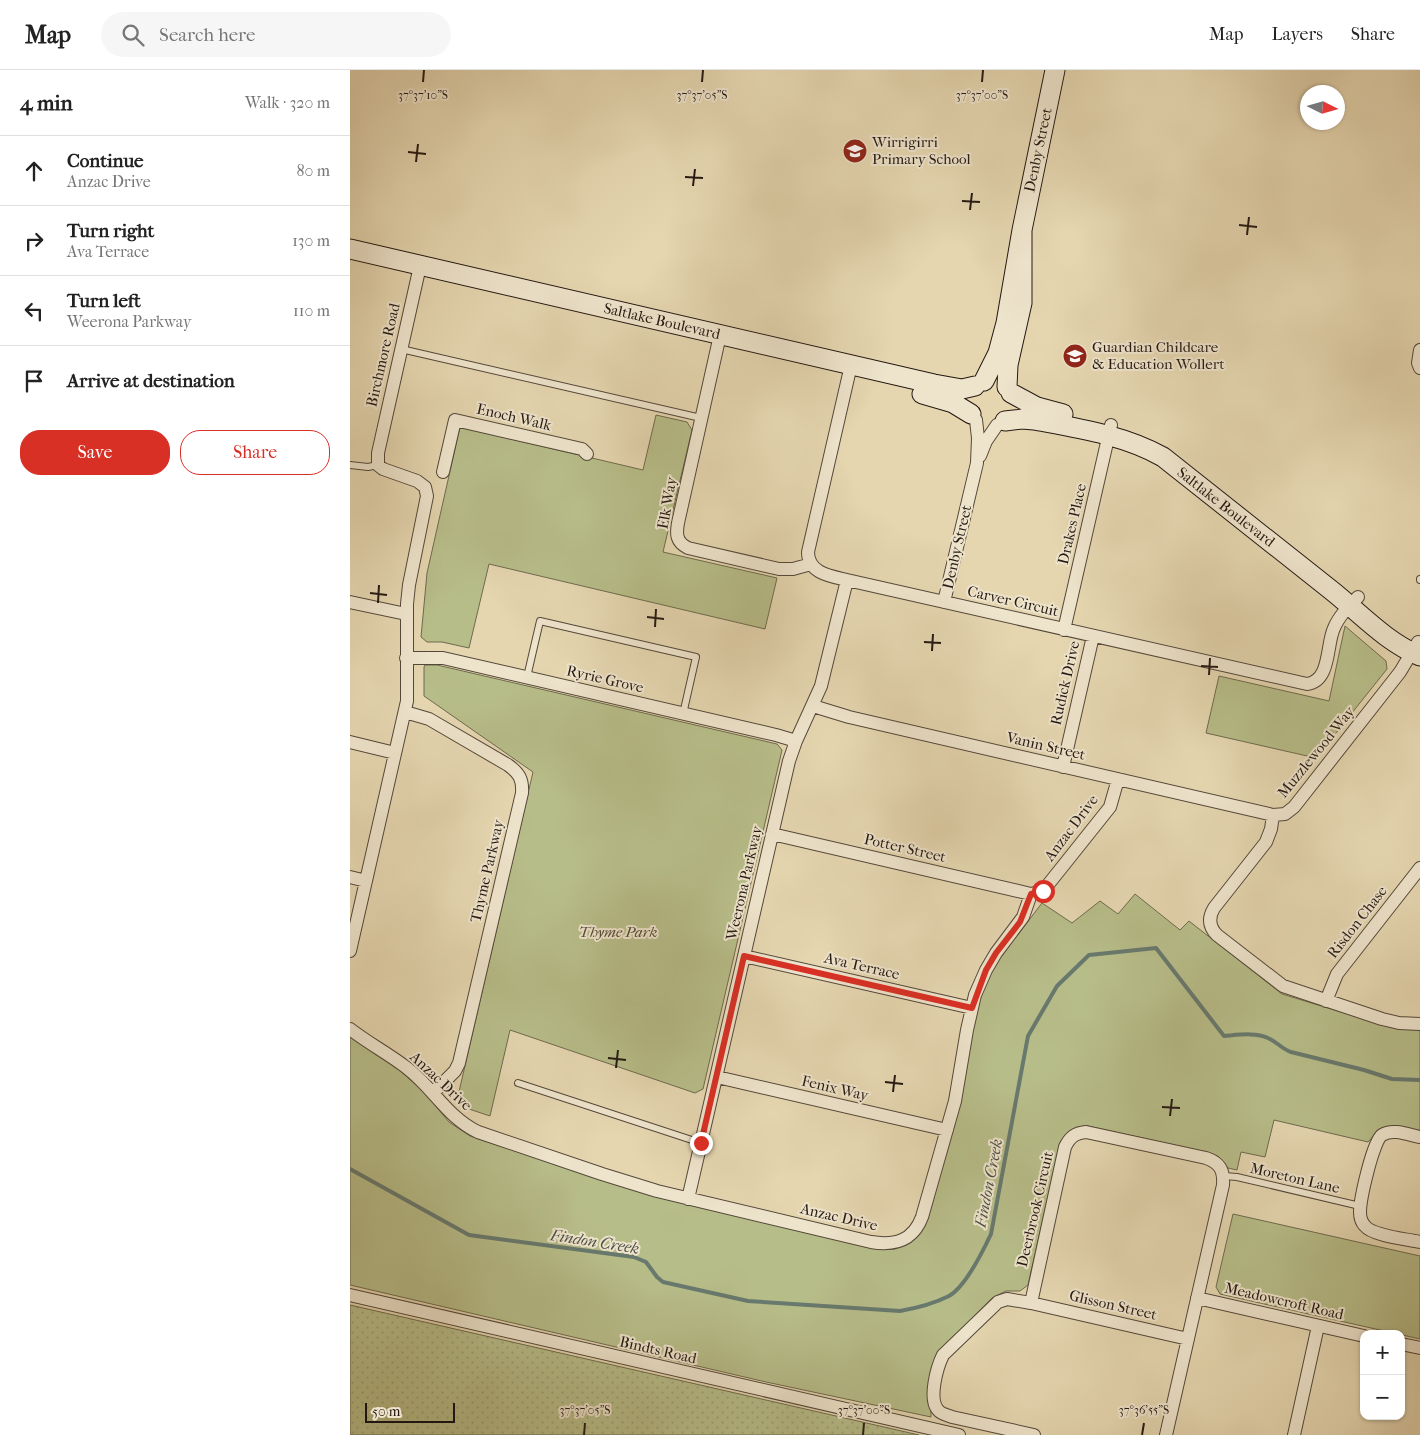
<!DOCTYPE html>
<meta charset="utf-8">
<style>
:root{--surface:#fff;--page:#f6f6f6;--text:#222;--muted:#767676;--line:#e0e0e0;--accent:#d93025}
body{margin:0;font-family:"IM FELL French Canon",serif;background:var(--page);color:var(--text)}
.controls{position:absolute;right:15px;bottom:15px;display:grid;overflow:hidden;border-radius:10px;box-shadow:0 1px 4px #0004}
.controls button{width:45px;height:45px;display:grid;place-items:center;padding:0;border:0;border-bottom:1px solid var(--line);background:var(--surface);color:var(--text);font:25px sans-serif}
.compass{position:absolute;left:950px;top:15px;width:45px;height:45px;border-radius:50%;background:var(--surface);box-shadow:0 1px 4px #0004;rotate:95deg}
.scale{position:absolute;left:15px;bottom:12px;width:90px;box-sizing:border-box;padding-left:5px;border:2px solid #241812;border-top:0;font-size:14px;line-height:18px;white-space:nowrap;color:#241812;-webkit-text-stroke:4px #eee4cc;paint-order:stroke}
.stop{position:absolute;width:15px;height:15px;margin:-11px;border:4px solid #d93025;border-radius:50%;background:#fff}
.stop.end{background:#d93025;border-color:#fff;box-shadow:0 1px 5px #0008}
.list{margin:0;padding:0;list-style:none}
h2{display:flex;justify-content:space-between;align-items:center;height:65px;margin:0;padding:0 20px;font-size:21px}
h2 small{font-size:16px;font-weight:400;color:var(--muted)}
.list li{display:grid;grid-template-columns:32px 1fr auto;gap:15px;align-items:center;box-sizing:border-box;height:70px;padding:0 20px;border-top:1px solid var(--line)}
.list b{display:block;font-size:19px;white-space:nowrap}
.list p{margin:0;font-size:16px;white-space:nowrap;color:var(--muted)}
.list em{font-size:16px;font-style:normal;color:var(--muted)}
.actions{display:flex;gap:10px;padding:15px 20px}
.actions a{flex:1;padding:11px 0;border:1px solid var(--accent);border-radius:20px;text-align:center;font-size:18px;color:var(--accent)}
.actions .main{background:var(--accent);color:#fff}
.icon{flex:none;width:28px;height:28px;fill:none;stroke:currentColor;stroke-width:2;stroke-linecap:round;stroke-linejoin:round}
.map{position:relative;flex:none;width:1070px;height:1365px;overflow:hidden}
header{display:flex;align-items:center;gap:30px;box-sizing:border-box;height:70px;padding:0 25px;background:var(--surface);border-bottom:1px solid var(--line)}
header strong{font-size:24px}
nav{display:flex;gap:28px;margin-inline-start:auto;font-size:18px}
.search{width:350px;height:45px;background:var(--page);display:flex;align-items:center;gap:12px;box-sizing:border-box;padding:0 18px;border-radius:28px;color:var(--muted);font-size:19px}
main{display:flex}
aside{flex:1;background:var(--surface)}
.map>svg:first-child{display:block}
.grass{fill:url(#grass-dots);stroke:#6e6a4e}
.park{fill:#b7bd89;stroke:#6e6a4e}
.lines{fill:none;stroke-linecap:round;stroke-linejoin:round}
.stream{stroke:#68796e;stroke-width:4}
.lane-casing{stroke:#54483a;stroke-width:8}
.street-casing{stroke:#54483a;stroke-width:14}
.secondary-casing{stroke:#241812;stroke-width:21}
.lane{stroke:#eee4cc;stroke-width:6}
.street{stroke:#eee4cc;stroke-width:12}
.secondary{stroke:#eee4cc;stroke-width:19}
.route{stroke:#d93025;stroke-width:6}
.ticks{fill:none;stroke:#241812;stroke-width:2}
.labels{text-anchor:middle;stroke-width:4;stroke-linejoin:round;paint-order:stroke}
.poi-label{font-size:15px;fill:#241812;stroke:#eee4cc;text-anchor:start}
.street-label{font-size:15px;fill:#241812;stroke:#eee4cc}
.park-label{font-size:15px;font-style:italic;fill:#504a36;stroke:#eee4cc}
.water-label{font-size:16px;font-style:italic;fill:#4c5048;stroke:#eee4cc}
.ticks-label{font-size:12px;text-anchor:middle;fill:#241812;stroke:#eee4cc;stroke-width:4;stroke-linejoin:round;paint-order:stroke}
</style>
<header>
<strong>Map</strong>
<div class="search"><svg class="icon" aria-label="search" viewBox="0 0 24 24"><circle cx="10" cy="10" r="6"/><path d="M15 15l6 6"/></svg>Search here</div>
<nav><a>Map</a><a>Layers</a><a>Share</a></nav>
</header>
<main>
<aside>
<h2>4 min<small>Walk · 320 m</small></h2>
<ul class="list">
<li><svg class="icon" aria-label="ahead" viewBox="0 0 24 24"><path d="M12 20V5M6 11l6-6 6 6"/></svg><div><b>Continue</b><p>Anzac Drive</p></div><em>80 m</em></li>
<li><svg class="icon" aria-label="right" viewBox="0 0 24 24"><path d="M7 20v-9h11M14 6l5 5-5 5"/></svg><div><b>Turn right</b><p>Ava Terrace</p></div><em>130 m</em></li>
<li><svg class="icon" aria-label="left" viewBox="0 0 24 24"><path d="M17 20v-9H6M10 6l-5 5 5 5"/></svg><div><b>Turn left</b><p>Weerona Parkway</p></div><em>110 m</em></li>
<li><svg class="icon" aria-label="arrive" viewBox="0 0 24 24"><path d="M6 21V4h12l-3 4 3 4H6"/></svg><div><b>Arrive at destination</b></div></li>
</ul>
<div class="actions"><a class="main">Save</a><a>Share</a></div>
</aside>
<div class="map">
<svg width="1070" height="1365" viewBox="0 0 1070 1365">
<defs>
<pattern id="grass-dots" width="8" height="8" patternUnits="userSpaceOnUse" patternTransform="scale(1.25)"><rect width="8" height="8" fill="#b7bd89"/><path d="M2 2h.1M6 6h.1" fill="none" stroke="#9da275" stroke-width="1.8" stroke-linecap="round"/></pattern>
</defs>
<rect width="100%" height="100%" fill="#e5d6b0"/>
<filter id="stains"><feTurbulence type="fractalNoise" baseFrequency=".004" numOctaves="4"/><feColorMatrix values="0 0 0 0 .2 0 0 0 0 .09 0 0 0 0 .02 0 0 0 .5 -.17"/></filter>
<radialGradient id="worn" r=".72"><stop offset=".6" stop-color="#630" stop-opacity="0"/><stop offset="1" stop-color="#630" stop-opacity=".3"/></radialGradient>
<path class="grass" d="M0,1235L569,1365H0Z"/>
<path class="park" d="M306,345L337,352L342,360L313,482L427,508L415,559L139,494L119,578L92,572H77L71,567L77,503L110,357L293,400Z
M995,556L1036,591L1037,599L966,688L856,663L869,606L979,631Z
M75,595H87L427,674L432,680L353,1019L345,1023L160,960L140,1046L113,1037L108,1026L183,702L74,626V597Z
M785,824L830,860L839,851L932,924L1040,957H1070V1062L1030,1059L1018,1072L924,1050L915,1087L891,1082L887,1100L878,1098L868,1086L860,1083L738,1056C724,1056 717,1060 710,1073L678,1215L670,1221H656L642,1228L591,1280L581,1339V1347L416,1312L0,1215V966L48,999L74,1022L99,1052L120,1066L212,1096L535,1179H545L558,1174L628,930L641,900L692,833L722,853L750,831L768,844Z
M883,1144L1070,1186V1269L870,1224L866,1217Z"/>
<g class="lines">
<path class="stream" d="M0,1099L119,1165L284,1187L296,1192L307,1207L313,1212L398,1231L550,1241C567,1238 583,1234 599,1226C615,1217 633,1181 641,1164L678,966L707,916L739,885L806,878L874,966C887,965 906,962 918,968C927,972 932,979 941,982L1014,1000L1042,1009L1070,1010"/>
<defs>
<path id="lane" d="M51,279L351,348
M0,395L18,397L28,395
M1070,510V509
M177,607L190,551L346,587L333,644
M168,1013L351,1073
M874,1106L887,1107L1010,1136"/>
<path id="street" d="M370,265L328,453C326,464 326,472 338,478L429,499H443L461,494
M1070,280L1068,293L1070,298
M501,295L458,482C458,503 480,506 497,510L957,614C981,611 976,575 984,558C989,546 999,536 1008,527
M630,386L636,371L647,355
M93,402L105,350L232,379L237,384
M0,532L56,544
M594,532L627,393L628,368L626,350
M714,560L761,355
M1068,572L1050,602L944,737L935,744L923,745L921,759L916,772L864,838C858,848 859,857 867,865L933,916L1032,949L1049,953L1070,954
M56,588H93L426,665L446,671
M463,636L499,647L923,745
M55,642L79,649L158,695C169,703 173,709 172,723L109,993L105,1001L83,1023
M0,672L45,683
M713,697L743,566
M422,764L681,824
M0,807L16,811
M0,881L57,631V534L59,515L77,426L75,417L67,411L33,399L28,395V383L70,196
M394,886L622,938
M976,931L987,904L1070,798
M0,959C18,973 39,984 57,998C84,1019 97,1047 128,1062L252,1104L307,1121L521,1172C545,1176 563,1171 572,1147L605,1031L617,960L625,925L636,900L646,883L673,847L681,824L693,821L697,816L760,737L768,709
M367,1007L597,1060
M1070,1067C1059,1065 1043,1058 1032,1065C1023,1071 1010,1129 1010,1142C1010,1147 1011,1152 1015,1156C1023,1166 1057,1169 1070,1172
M338,1129L439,691L446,671L471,616L497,510
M0,1225L609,1365
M847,1228L1014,1266
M681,1233L838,1269
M1051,1274L1070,1278
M684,1365L602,1347C597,1345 591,1344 588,1340C578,1329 587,1297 593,1285L648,1232L657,1229L681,1233L715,1077C720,1067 725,1063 736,1062L856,1088C870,1093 874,1100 873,1115L816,1365
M944,1365L968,1256"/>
<path id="secondary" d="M672,160L705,0
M0,179L584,314L612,319L625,316
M634,311L648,283L656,253L672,160V233L658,295L657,317
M661,323L687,337L713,344
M572,324L603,333L621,344
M655,351L672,349L684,350C727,358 774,365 813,387C869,432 925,476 981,520C1010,543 1036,572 1070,586"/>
</defs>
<use href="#lane" class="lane-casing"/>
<use href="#street" class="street-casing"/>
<use href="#secondary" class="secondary-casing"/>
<use href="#lane" class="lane"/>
<use href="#street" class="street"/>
<use href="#secondary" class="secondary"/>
</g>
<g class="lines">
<path class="route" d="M351,1073L394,886L622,938L636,900L646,883L670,852L681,824L693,821"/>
</g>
<path class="ticks" d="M73,12L74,0M352,12L353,0M632,12L633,0M58,82L76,84M66,92L68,74M335,107L353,108M343,116L345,99M612,131L630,132M620,140L622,123M889,155L907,157M897,165L899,147M20,523L37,525M28,533L29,515M297,547L314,549M305,557L306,539M574,572L591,573M582,581L583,564M851,596L868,597M859,605L860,588M258,988L276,990M266,998L268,980M535,1012L553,1014M543,1022L545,1005M812,1037L830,1038M820,1046L822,1029M234,1365L235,1353M513,1365L514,1353M792,1365L794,1353"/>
<defs>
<symbol id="school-disc" viewBox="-11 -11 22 22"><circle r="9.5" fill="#8f2418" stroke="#eee4cc"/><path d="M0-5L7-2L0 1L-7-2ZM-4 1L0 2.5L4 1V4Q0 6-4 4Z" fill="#fff"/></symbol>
</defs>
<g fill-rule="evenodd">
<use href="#school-disc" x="491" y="67" width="28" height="28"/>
<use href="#school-disc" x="711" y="272" width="28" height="28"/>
</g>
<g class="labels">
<g class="poi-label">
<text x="522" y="77">Wirrigirri<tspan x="522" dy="17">Primary School</tspan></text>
<text x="742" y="282">Guardian Childcare<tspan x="742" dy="17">&amp; Education Wollert</tspan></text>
</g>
<g class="street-label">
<text transform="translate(688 80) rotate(-78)" y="5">Denby Street</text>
<text transform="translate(312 251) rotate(13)" y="5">Saltlake Boulevard</text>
<text transform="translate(33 285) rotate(-77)" y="5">Birchmore Road</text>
<text transform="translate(164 347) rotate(13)" y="5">Enoch Walk</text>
<text transform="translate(317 433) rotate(-80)" y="5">Elk Way</text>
<text transform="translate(876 437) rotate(38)" y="5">Saltlake Boulevard</text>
<text transform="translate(722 454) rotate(-77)" y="5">Drakes Place</text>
<text transform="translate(607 477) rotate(-77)" y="5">Denby Street</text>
<text transform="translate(663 531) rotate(13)" y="5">Carver Circuit</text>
<text transform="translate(255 609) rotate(13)" y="5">Ryrie Grove</text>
<text transform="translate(715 613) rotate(-77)" y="5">Rudick Drive</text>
<text transform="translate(696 676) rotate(13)" y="5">Vanin Street</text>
<text transform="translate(966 682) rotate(-51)" y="5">Muzzlewood Way</text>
<text transform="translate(721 758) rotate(-53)" y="5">Anzac Drive</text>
<text transform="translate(555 778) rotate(13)" y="5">Potter Street</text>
<text transform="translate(137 801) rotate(-77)" y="5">Thyme Parkway</text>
<text transform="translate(394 813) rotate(-77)" y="5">Weerona Parkway</text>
<text transform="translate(1007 852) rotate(-52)" y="5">Risdon Chase</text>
<text transform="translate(512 896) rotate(13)" y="5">Ava Terrace</text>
<text transform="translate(91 1011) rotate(43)" y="5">Anzac Drive</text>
<text transform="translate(485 1018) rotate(13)" y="5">Fenix Way</text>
<text transform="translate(945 1108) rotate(13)" y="5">Moreton Lane</text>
<text transform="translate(685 1139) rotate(-77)" y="5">Deerbrook Circuit</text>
<text transform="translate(489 1147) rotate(13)" y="5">Anzac Drive</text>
<text transform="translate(934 1231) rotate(13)" y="5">Meadowcroft Road</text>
<text transform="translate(763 1235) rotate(13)" y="5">Glisson Street</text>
<text transform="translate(308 1280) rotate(13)" y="5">Bindts Road</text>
</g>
<g class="park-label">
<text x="268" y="867">Thyme Park</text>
</g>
<g class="water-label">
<text transform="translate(638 1113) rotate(-79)" y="6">Findon Creek</text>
<text transform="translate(245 1171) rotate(9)" y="6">Findon Creek</text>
</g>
</g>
<g class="ticks-label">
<text x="73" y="29">37°37'10"S</text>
<text x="352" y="29">37°37'05"S</text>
<text x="632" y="29">37°37'00"S</text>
<text x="235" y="1344">37°37'05"S</text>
<text x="514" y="1344">37°37'00"S</text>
<text x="794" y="1344">37°36'55"S</text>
</g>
<rect width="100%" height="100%" filter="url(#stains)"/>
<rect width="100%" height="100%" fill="url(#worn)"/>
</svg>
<div class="controls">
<button>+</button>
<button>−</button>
</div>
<svg class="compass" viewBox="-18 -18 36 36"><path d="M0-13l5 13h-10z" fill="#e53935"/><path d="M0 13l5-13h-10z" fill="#767676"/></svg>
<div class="scale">50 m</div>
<div class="stop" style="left:693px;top:821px"></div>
<div class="stop end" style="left:351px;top:1073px"></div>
</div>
</main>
